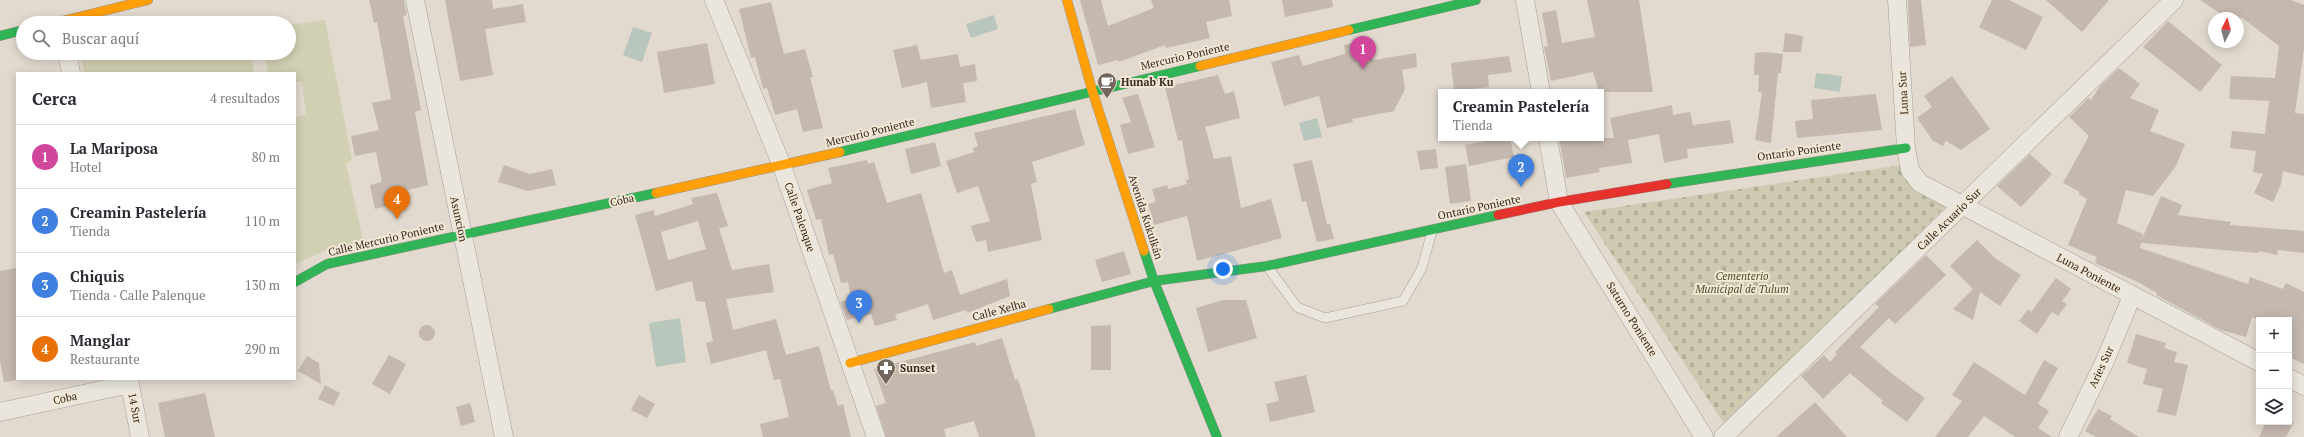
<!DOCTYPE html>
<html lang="es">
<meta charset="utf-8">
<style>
:root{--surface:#fff;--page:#f7f7f7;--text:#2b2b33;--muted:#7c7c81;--line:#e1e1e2;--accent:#db2777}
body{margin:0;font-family:"PT Serif",serif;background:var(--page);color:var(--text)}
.controls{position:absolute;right:12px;bottom:12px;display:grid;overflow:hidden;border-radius:0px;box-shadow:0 2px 10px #0003}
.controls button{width:36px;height:36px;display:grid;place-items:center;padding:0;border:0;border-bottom:1px solid var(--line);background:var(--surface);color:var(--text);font:20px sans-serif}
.compass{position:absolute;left:2208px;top:12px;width:36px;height:36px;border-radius:50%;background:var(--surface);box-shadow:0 2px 10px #0003;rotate:6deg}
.you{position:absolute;left:1223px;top:269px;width:14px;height:14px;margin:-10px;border:3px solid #fff;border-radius:50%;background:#1a73e8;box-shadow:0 0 0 6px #1a73e833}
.badge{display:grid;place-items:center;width:26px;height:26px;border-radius:50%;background:var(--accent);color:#fff;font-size:13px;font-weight:700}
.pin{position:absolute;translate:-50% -33px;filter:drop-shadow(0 1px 2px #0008)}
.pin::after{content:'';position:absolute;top:21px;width:14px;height:12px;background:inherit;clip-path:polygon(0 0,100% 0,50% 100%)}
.popup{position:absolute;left:1438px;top:89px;width:166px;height:52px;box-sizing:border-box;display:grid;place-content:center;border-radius:0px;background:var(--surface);filter:drop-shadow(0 1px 3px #0005);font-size:13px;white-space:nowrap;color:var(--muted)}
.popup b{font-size:15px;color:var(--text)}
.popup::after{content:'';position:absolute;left:50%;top:100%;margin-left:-8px;border:8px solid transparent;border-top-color:var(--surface)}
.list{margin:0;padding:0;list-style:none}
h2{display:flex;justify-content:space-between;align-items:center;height:52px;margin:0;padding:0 16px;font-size:17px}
h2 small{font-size:13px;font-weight:400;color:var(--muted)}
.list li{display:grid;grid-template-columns:26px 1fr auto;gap:12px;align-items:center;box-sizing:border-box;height:64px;padding:0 16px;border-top:1px solid var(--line)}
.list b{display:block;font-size:15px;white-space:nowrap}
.list p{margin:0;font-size:13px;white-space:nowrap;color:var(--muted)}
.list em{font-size:13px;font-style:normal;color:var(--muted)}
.icon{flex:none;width:22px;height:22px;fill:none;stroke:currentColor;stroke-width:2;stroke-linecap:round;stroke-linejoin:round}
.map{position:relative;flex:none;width:2304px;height:437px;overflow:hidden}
.search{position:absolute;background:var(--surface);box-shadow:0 2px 10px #0003;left:16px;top:16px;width:280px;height:44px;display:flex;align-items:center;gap:10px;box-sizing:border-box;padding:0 14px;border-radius:22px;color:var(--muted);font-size:15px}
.panel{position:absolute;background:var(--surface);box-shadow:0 2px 10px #0003;left:16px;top:72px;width:280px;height:308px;border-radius:0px}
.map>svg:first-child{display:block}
.green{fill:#d2d0b2}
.cemetery{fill:url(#cemetery-stones)}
.water{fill:#b9c6bc}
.building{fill:#c5b8af;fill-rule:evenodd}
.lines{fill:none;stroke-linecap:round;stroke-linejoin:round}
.lane-casing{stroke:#a79f96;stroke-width:10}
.street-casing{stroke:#a79f96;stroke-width:19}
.fast-casing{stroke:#978f86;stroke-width:10}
.slow-casing{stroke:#978f86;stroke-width:10}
.jam-casing{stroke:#978f86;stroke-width:10}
.lane{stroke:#eae6de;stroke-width:9}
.street{stroke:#eae6de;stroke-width:18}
.fast{stroke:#30b455;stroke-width:9}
.slow{stroke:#ff9f0a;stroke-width:9}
.jam{stroke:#e5322d;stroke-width:9}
.labels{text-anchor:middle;stroke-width:4;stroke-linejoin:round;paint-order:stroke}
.street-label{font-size:11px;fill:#352820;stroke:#f2e7d4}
.poi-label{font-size:11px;font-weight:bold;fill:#352820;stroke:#f2e7d4;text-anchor:start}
.park-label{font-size:11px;font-style:italic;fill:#484f28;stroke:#f2e7d4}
</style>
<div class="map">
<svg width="2304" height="437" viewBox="0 0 2304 437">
<defs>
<pattern id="cemetery-stones" width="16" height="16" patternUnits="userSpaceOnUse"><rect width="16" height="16" fill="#cdcab1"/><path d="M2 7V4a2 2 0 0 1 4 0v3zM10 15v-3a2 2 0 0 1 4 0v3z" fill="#b1ae98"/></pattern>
</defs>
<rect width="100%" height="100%" fill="#e2dace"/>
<path class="green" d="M325,20L352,160L346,164L364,244L327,250L295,264V118L306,114L302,82H295V73H268L264,53H289V25Z
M90,53H251L254,73H84L81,55Z"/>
<path class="cemetery" d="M1902,165L1947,205L1727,428L1584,212Z"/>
<path class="water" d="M994,15L998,29L971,38L966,24Z
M633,27L652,33L642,62L623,55Z
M1816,73L1842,76L1840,92L1814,88Z
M1317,118L1322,137L1304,141L1299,123Z
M680,318L686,362L656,367L649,323Z"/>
<path class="building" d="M369,0H404L407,15L403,16L421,110L415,112L428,185L404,191L407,202L375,209L370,185L382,182L376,152L355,156L351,136L379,130L372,103L391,99L377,22L374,23Z
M445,0H492L493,9L523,4L526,22L485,29L493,75L460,81Z
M1080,0H1101L1108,26L1154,8L1151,0H1229L1232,16L1206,22L1210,38L1166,48L1165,45L1119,62L1118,60L1098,65Z
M1282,0H1332L1333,7L1285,17Z
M1587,0H1639L1653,92H1599L1593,72L1551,81L1544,47L1548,46L1542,13L1556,10L1562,43L1595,37Z
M1908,0H1921L1926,45L1910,47Z
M1992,0H2009L2043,17L2026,50L1979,27Z
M2046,0H2109L2082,32Z
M2200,0H2291L2304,5V49L2295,113L2304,114V176L2283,171L2281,184L2273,202L2254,193L2263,174L2253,172L2256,151L2230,148L2232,131L2265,134L2269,101L2229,99L2231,76L2275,78L2279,46L2241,17L2238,23V18H2227Z
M771,2L784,54L805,49L813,77H810L823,128L803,132L797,109L775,115L767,88L763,89L755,57L751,58L739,9Z
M2168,21L2222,65L2200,92L2143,47Z
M1785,33L1803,36L1801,52H1783Z
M1369,40L1373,60L1416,53L1417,67L1402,70L1405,89L1394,111L1352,119L1353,122L1327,128L1319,96L1284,106L1271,62L1299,55L1303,66L1345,54L1344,45Z
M707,43L715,84L664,93L657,52Z
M917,45L921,60L958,54L960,67L975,64L977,81L963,83L966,102L931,108L927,82L902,88L893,50Z
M1767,52L1783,54L1781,73H1778L1771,143L1755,140L1762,93L1758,92L1759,75H1754L1755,53Z
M1509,56L1512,72L1488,75L1489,87L1454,91L1451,63Z
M2119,68L2140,84L2130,98L2159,110L2150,131L2185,144L2176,166L2153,196L2126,190L2117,223L2143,234L2141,241L2161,196L2182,205L2178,215L2231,222L2230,225L2304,231V253L2278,250L2277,255L2259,251V253L2141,243L2140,248L2248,284L2250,277L2283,289L2286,283L2304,292V364L2289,357V320H2258L2252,317L2246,337L2221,330L2156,295L2157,293L2138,282L2095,263L2097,257L2068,245L2087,199L2078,194L2080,192L2063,183L2089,136L2069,117L2088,98L2091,100L2100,86Z
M1218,75L1225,94L1234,91L1240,118L1205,127L1214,159L1231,156L1241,208L1271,199L1282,238L1197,261L1187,216L1154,225L1148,204L1156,202L1152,189L1167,185L1168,189L1187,184L1186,180L1189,179L1182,140L1178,141L1165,87Z
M1952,76L1990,129L1961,150L1946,141L1943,146L1933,141L1917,118L1932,107L1924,96Z
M1138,94L1155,147L1128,154L1120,125L1131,122L1122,98Z
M1876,94L1882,130L1797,138L1795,121L1813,119L1811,100Z
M1672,105L1673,115L1690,112L1693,125L1730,120L1734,143L1687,149L1688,158L1664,163L1659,134L1628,140L1632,163L1599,168L1600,172L1566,178L1559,138H1614L1610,118Z
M1075,109L1085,145L1032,162L1037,182L1031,184L1042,240L988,252L986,240L976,242L971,226L990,221L978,186L957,193L946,161L974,152L973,148L978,146L974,133Z
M1502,138H1510L1514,157L1469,166L1465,145Z
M935,142L941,166L911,174L905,149Z
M1436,149L1438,168L1420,170L1417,151Z
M2030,154L2052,174L2021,207L1997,186Z
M867,160L868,164L874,162L887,203L921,193L944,273L952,270L960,295L1007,279L1010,296L967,313L966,310L933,320L928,304L895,315L897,320L875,326L871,314L847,320L840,302L851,299L848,282L841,283L833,254L829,255L821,219L816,220L807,190L832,183L828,168Z
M1312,160L1327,224H1330L1334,239L1317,242L1306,201L1302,202L1293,164Z
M1466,164L1471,201L1450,204L1445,167Z
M504,165L530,174L552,169L556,185L528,191L498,182Z
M717,193L728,226L719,228L732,270L769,264L774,292L726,299L733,330L776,319L786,355L819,346L831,391L833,390L838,406L843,404L851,437H763L760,424L789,417L780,379L774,380L766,350L711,364L706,343L713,341L705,302L696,301L692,281L656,291L635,215L654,210L655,216L693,204L691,198ZM698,221L706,249L668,260L661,232Z
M1977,240L1996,259L2021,275L2000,306L1980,292L1973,320L1953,309L1973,289L1950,266Z
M1124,251L1131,274L1102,282L1095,260Z
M1926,255L1946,275L1895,324L1889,318L1860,347L1891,373L1925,398L1907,422L1881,403L1883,401L1850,373L1823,399L1801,376L1824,355L1830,362L1837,354L1835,352L1879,307L1875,304Z
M17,268V380L4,382L0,360V271Z
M2056,278L2071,289L2062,301L2067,304L2058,316L2052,312L2037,334L2019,321L2028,309L2031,312Z
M1223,300H1246L1257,338L1208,352L1196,308Z
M419 333a8 8 0 1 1 16 0a8 8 0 1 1-16 0Z
M1111,325V370H1091V326Z
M2136,334L2166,343L2164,348L2177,352L2174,362L2188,365L2176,416L2157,412L2163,389L2143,384L2147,369L2127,363Z
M1002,338L1015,380L1018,379L1036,437H979L974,421L944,429L946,437H886L876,406L886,403L874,369L975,342L976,346Z
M389,355L406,364L390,394L372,384Z
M307,356L319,363L321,384L298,371Z
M2044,360L2058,368L2038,404L2049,411L2038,428L2052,437H2015L1984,416L1968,437H1935L1962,401L1952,395L1974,362L2025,395Z
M1306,375L1315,412L1270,422L1266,404L1279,401L1274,382Z
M325,385L340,393L334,406L318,399Z
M205,393L215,437H165L158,403Z
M639,395L655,404L647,418L631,410Z
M1815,402L1847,437H1776Z
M470,403L475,422L461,426L456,407Z
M2098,409L2112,416L2110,419L2139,437H2096L2085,431Z
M2266,422H2294L2286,437H2259Z"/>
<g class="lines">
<defs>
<path id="lane" d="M1267,266L1297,307L1325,318L1403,301L1422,268L1432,231"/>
<path id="street" d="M415,0L504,437
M714,0L782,166L876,437
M1525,0L1541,92
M1897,0L1906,148L1910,170L1920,183L2259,362
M67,53L71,73
M1548,138L1559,202L1704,437
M2289,378L2304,386
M129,379L140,437
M0,412L130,384
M1723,437L2174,0
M2068,437L2104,363L2132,296"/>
<path id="fast" d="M1349,30L1476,0
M0,36L23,30
M840,152L1200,66
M1667,184L1906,148
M1144,251L1154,281L1217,437
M295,282L327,264L656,193
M1049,309L1154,281L1267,266L1498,215"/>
<path id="slow" d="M1067,0L1092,90L1144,251
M54,23L148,0
M1200,66L1349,30
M656,193L840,152
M850,363L1049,309"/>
<path id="jam" d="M1498,215L1559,202L1667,184"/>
</defs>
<use href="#lane" class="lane-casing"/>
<use href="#street" class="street-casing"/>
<use href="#fast" class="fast-casing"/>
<use href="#slow" class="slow-casing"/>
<use href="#jam" class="jam-casing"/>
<use href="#lane" class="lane"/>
<use href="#street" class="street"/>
<use href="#fast" class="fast"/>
<use href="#slow" class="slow"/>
<use href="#jam" class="jam"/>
</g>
<defs>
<symbol id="cafe-pin" viewBox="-11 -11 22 30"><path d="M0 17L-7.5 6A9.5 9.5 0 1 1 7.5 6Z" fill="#72665d" stroke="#f2e7d4"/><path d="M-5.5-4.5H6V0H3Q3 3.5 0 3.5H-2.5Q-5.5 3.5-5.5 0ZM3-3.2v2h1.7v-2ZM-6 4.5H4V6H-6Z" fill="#fff"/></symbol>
<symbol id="pharmacy-pin" viewBox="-11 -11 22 30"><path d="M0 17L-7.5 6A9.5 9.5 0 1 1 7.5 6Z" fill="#72665d" stroke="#f2e7d4"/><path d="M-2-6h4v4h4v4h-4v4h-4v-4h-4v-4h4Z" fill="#fff"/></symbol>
</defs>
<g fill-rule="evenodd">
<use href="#cafe-pin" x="1096" y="71" width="22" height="30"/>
<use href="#pharmacy-pin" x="875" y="357" width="22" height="30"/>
</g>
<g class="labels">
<g class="street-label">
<text transform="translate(1185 56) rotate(-13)" y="4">Mercurio Poniente</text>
<text transform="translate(1903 93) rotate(-93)" y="4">Luna Sur</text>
<text transform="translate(870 132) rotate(-14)" y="4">Mercurio Poniente</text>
<text transform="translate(1799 151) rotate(-8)" y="4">Ontario Poniente</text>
<text transform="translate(622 200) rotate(-12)" y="4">Coba</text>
<text transform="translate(1479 207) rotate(-12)" y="4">Ontario Poniente</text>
<text transform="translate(800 217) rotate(71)" y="4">Calle Palenque</text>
<text transform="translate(1146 217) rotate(72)" y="4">Avenida Kukulkán</text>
<text transform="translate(459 219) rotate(78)" y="4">Asuncion</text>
<text transform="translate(1949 219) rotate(-44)" y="4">Calle Acuario Sur</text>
<text transform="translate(386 239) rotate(-13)" y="4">Calle Mercurio Poniente</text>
<text transform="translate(2089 273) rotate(28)" y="4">Luna Poniente</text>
<text transform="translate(999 310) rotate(-15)" y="4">Calle Xelha</text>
<text transform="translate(1632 319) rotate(58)" y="4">Saturno Poniente</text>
<text transform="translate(2101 367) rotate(-65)" y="4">Aries Sur</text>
<text transform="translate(65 398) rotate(-12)" y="4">Coba</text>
<text transform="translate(135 408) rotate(79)" y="4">14 Sur</text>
</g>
<g class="poi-label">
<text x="1121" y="86">Hunab Ku</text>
<text x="900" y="372">Sunset</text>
</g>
<g class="park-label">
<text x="1742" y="280">Cementerio<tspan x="1742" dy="13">Municipal de Tulum</tspan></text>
</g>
</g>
</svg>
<div class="controls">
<button>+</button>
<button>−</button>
<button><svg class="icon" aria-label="layers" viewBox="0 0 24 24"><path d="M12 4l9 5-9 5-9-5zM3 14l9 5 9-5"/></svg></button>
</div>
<svg class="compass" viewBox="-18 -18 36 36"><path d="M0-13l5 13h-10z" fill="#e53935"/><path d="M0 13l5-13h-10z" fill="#7c7c81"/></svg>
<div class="you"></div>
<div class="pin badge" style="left:1363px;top:69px;background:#d1479c">1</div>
<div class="pin badge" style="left:1521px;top:187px;background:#3f7fe0">2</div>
<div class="popup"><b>Creamin Pastelería</b>Tienda</div>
<div class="pin badge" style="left:859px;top:323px;background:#3f7fe0">3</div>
<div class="pin badge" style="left:397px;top:219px;background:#e8710a">4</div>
<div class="search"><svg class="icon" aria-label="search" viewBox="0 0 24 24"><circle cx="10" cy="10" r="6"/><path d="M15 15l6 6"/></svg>Buscar aquí</div>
<section class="panel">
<h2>Cerca<small>4 resultados</small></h2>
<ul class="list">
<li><span class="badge" style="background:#d1479c">1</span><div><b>La Mariposa</b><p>Hotel</p></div><em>80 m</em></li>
<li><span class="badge" style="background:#3f7fe0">2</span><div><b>Creamin Pastelería</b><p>Tienda</p></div><em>110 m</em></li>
<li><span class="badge" style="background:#3f7fe0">3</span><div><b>Chiquis</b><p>Tienda · Calle Palenque</p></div><em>130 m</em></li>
<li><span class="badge" style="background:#e8710a">4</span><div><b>Manglar</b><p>Restaurante</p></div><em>290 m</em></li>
</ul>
</section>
</div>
